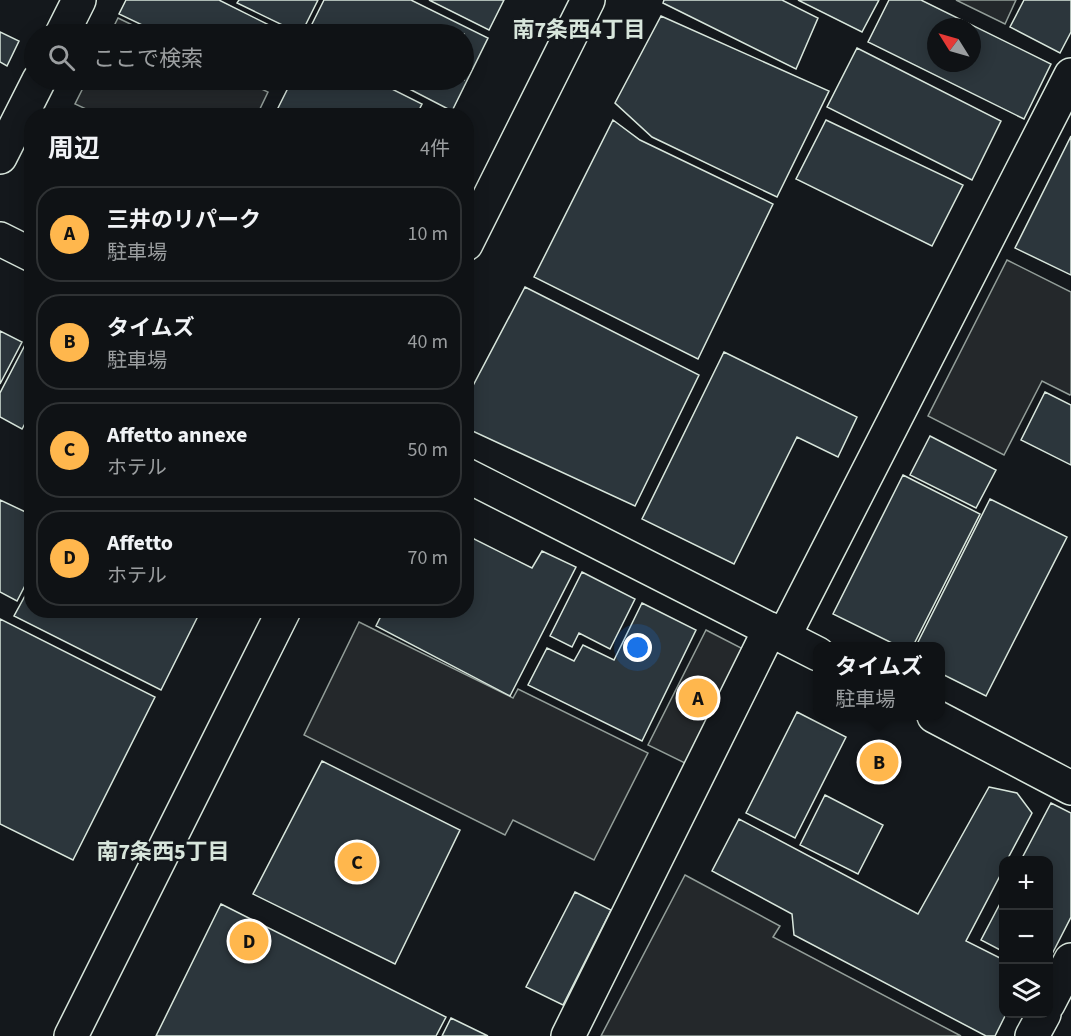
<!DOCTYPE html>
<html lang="ja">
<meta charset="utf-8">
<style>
:root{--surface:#0f1215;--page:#181b1e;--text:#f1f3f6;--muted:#9b9ea0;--line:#2f3234;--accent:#ffb74d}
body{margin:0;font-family:"Source Sans 3","Noto Sans JP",sans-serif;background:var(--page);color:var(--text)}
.controls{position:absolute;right:18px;bottom:18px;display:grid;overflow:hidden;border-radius:12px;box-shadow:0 3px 15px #0003}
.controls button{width:54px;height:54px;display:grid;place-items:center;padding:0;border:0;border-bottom:2px solid var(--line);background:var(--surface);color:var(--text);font:30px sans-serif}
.compass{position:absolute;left:927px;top:18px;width:54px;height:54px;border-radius:50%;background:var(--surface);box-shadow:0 3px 15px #0003;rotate:307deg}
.you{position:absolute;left:638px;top:648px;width:21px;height:21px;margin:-15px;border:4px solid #fff;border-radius:50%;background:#1a73e8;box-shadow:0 0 0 9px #1a73e833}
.badge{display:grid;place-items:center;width:39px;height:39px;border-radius:50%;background:var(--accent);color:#111;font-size:20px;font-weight:700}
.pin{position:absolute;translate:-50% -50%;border:3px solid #fff;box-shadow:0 2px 6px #0006}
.popup{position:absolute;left:813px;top:642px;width:132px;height:78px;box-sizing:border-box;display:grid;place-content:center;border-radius:12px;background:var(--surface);filter:drop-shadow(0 2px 4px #0005);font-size:20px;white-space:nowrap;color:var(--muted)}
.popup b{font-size:22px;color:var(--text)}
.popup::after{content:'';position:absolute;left:50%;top:100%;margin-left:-12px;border:12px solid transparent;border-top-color:var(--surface)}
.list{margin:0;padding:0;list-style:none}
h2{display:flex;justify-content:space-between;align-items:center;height:78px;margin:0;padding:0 24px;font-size:26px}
h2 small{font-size:20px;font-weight:400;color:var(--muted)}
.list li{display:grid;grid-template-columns:39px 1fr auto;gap:18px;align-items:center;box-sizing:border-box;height:96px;margin:0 12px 12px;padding:0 12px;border:2px solid var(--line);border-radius:24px}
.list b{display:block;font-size:22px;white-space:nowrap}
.list p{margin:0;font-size:20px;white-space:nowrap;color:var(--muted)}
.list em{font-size:20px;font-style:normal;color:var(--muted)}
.icon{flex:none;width:33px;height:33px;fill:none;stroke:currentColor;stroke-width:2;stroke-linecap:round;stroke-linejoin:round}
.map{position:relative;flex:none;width:1071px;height:1036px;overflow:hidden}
.search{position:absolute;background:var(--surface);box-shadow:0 3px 15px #0003;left:24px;top:24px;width:450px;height:66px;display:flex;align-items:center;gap:15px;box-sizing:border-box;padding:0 21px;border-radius:33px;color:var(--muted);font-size:22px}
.panel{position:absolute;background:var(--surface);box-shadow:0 3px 15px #0003;left:24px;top:108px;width:450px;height:510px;border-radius:24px}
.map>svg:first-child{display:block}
.parking{fill:#24282b;stroke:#939e99;stroke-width:1.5}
.building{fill:#2c363c;stroke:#d8e6dc;stroke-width:1.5;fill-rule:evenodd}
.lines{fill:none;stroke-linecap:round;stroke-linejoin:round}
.street-casing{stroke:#d8e6dc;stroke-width:36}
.secondary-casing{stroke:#d8e6dc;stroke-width:36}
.street{stroke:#14181c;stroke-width:33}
.secondary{stroke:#14181c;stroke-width:33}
.labels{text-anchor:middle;stroke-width:4.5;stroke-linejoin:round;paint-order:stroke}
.neighbourhood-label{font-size:22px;font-weight:bold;fill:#d8e6dc;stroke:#14181c}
</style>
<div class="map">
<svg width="1071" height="1036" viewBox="0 0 1071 1036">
<rect width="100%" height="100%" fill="#14181c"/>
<path class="parking" d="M956,0H1016L1005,24Z
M118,18L151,34H110Z
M87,80H242L268,92L257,115H99L75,104Z
M1007,260L1071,292V394L1070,395L1042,381L1004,455L928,416Z
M359,622L513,698L518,689L648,753L594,860L513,820L505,835L304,735Z
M706,630L747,651L689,765L648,745Z
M685,875L780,926L773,937L961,1036H601Z"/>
<path class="building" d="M126,0H219L287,34H161L119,14Z
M239,0H318L301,34L237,3Z
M324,0H411L488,38L452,111L392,80H464V34H307Z
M429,0H504L489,30Z
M664,0H782L818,18L796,69L663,3Z
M798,0H879L862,32Z
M889,0H921L1051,64L1024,119L868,42ZM936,27H972V63H936Z
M1024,0H1071V32L1060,53L1010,27Z
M661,16L829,91L777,197L652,137L615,103Z
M0,32L19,41L7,66L0,62Z
M857,48L1001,121L972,180L827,107Z
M250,80H270L266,87Z
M292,80H374L422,104L416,116H274Z
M72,109L84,116H69Z
M613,120L640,140L773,204L698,359L534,277Z
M826,120L963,185L932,246L796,179Z
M1071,136V275L1015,248Z
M525,287L699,375L635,506L466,428V399Z
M0,331L22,342L0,384Z
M26,343L32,346V411L22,429L0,417V393Z
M724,352L857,417L838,457L797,437L734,564L642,519Z
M1045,392L1071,405V465L1021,440Z
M930,436L996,470L976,508L910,475Z
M903,475L980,514L913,646H898L833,614Z
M990,499L1067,537L986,696L940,673V646H916Z
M0,500L32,515V572L17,601L0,592Z
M466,528L474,539L532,568L542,551L576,567L510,696L376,626L384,610H466Z
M582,572L635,599L610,649L579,633L572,647L550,636Z
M32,583V610H201L161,690L14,616Z
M642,603L696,630L642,741L528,685L547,648L574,661L583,645L614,660Z
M0,619L155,697L73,860L0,824Z
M797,712L846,737L795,838L746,813Z
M322,761L460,830L395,964L253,894Z
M989,787L1017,793L1032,813L1007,860H1004V868L966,941L1004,960V1014H1006L995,1036H986L794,935L792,914L712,871L739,819L918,914Z
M825,795L883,825L858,874L800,845Z
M1051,803L1071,813V917L1048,962V860H1021Z
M575,892L611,910L563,1005L526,987Z
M1004,896V952L981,940Z
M221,904L446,1017L436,1036H156Z
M451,1018L488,1036H442Z"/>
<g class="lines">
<defs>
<path id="street" d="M62,34L79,0
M0,157L39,80
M466,475L818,654
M784,636L1071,75
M934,716L1071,788
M1048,1004L1071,960
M568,1036L770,629
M1032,1036L1044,1014"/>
<path id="secondary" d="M0,239L32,255
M466,244L588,0
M71,1036L284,610"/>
</defs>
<use href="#street" class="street-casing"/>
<use href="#secondary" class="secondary-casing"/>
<use href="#street" class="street"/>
<use href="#secondary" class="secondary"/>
</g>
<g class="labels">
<g class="neighbourhood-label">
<text x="579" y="37">南7条西4丁目</text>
<text x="163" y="859">南7条西5丁目</text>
</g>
</g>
</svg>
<div class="controls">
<button>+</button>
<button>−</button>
<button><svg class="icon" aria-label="layers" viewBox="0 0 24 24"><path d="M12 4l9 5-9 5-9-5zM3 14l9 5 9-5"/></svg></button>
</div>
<svg class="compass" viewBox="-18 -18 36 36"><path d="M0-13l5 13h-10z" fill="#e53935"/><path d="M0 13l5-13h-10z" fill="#9b9ea0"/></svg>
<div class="you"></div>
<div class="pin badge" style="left:698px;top:698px">A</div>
<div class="pin badge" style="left:879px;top:762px">B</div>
<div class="popup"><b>タイムズ</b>駐車場</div>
<div class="pin badge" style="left:357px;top:862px">C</div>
<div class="pin badge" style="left:249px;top:941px">D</div>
<div class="search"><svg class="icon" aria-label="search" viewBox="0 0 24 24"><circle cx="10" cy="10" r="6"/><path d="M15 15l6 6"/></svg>ここで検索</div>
<section class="panel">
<h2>周辺<small>4件</small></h2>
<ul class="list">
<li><span class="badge">A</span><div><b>三井のリパーク</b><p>駐車場</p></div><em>10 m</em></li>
<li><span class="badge">B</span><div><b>タイムズ</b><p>駐車場</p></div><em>40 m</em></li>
<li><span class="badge">C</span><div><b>Affetto annexe</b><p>ホテル</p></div><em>50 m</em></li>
<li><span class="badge">D</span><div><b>Affetto</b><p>ホテル</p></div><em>70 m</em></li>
</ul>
</section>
</div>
